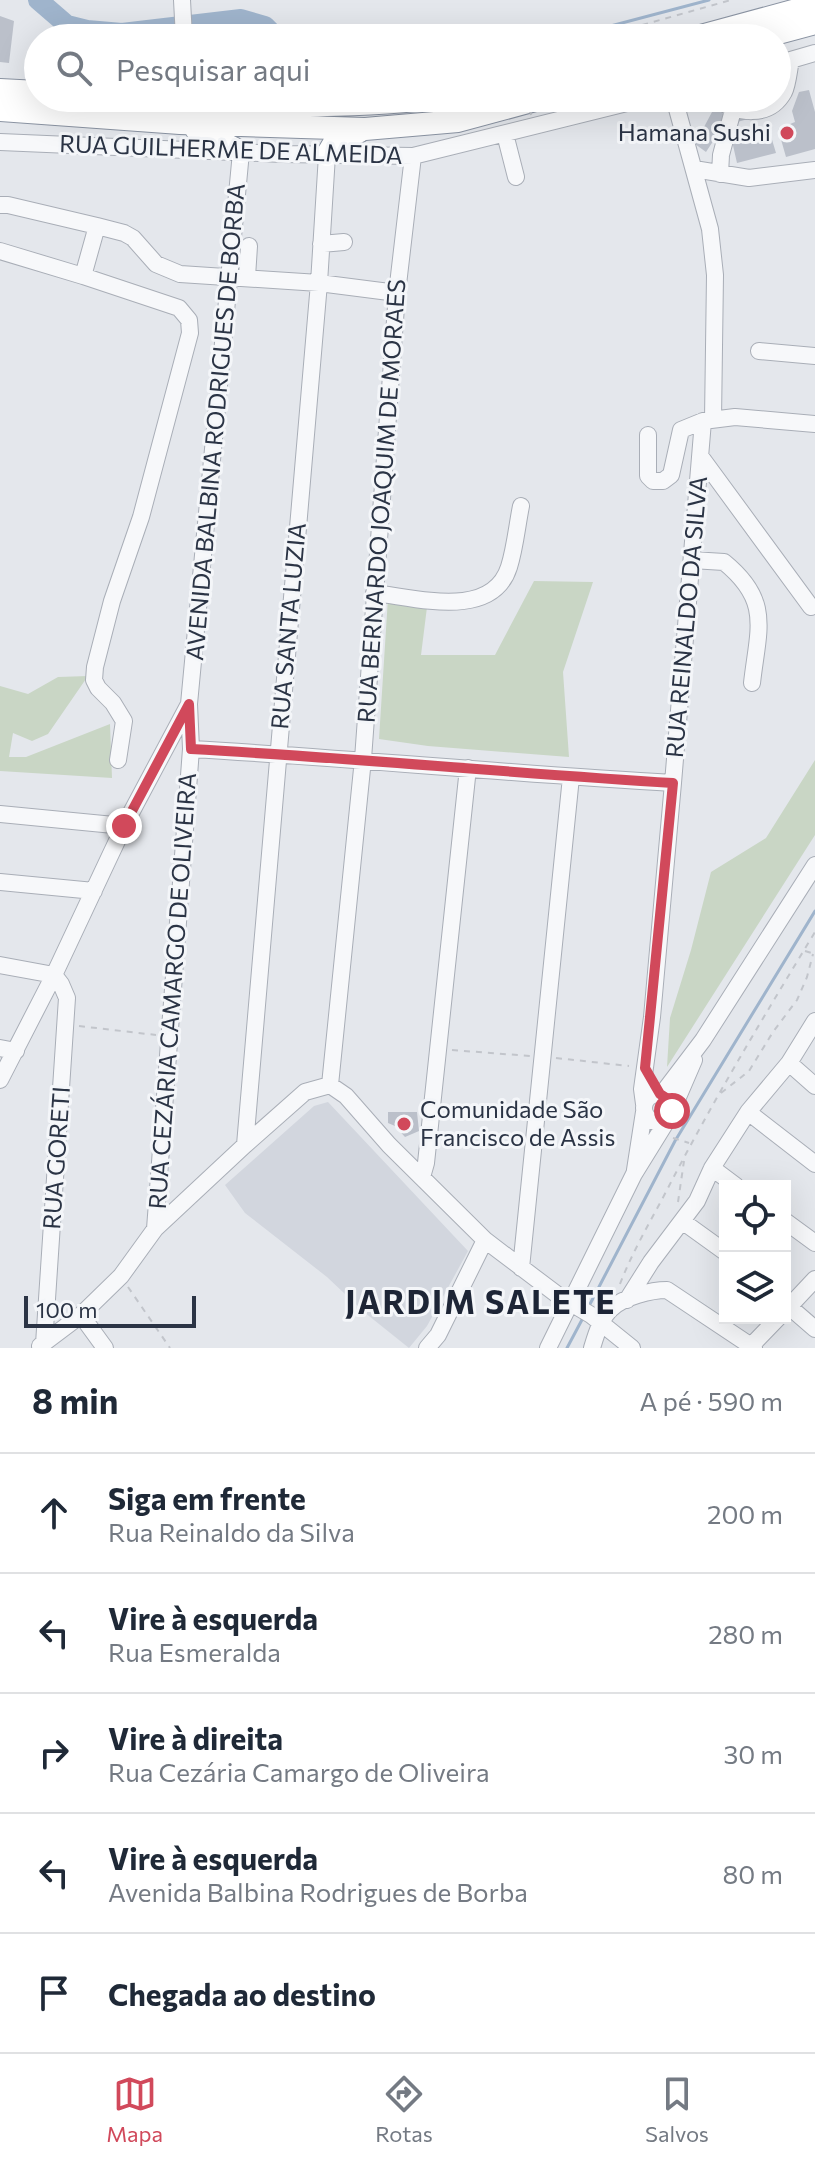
<!DOCTYPE html>
<html lang="pt">
<meta charset="utf-8">
<style>
:root{--surface:#fff;--page:#f2f2f3;--text:#1f2937;--muted:#747a83;--line:#e0e1e3;--accent:#d1495b}
body{margin:0;font-family:Commissioner,sans-serif;background:var(--page);color:var(--text)}
.controls{position:absolute;right:24px;bottom:24px;display:grid;overflow:hidden;border-radius:0px;box-shadow:0 8px 32px #0002}
.controls button{width:72px;height:72px;display:grid;place-items:center;padding:0;border:0;border-bottom:2px solid var(--line);background:var(--surface);color:var(--text);font:40px sans-serif}
.scale{position:absolute;left:24px;bottom:20px;width:172px;box-sizing:border-box;padding-left:8px;border:4px solid #2b3445;border-top:0;font-size:22px;line-height:28px;white-space:nowrap;color:#2b3445;-webkit-text-stroke:6px #f4f6f9;paint-order:stroke}
.stop{position:absolute;width:24px;height:24px;margin:-18px;border:6px solid #d1495b;border-radius:50%;background:#fff}
.stop.end{background:#d1495b;border-color:#fff;box-shadow:0 2px 8px #0008}
.list{margin:0;padding:0;list-style:none}
h2{display:flex;justify-content:space-between;align-items:center;height:104px;margin:0;padding:0 32px;font-size:34px}
h2 small{font-size:26px;font-weight:400;color:var(--muted)}
.list li{display:grid;grid-template-columns:52px 1fr auto;gap:24px;align-items:center;box-sizing:border-box;height:120px;padding:0 32px;border-top:2px solid var(--line)}
.list b{display:block;font-size:30px;white-space:nowrap}
.list p{margin:0;font-size:26px;white-space:nowrap;color:var(--muted)}
.list em{font-size:26px;font-style:normal;color:var(--muted)}
.icon{flex:none;width:44px;height:44px;fill:none;stroke:currentColor;stroke-width:2;stroke-linecap:round;stroke-linejoin:round}
.map{position:relative;flex:none;width:815px;height:1348px;overflow:hidden}
.search{position:absolute;background:var(--surface);box-shadow:0 8px 32px #0002;left:24px;right:24px;top:24px;height:88px;display:flex;align-items:center;gap:20px;box-sizing:border-box;padding:0 28px;border-radius:44px;color:var(--muted);font-size:30px}
.sheet{height:704px;background:var(--surface)}
nav{display:flex;justify-content:space-around;align-items:center;box-sizing:border-box;height:112px;border-top:2px solid var(--line);background:var(--surface);font-size:22px;color:var(--muted)}
nav a{display:grid;justify-items:center;gap:4px}
nav .on{color:var(--accent)}
.map>svg:first-child{display:block}
.built{fill:#d2d6de}
.green{fill:#c9d6c5}
.lines{fill:none;stroke-linecap:round;stroke-linejoin:round}
.stream{stroke:#9fb4cc;stroke-width:3}
.river{stroke:#9fb4cc;stroke-width:20}
.building{fill:#bbc0ca}
.minor-casing{stroke:#a9aeb7;stroke-width:18}
.highway-casing{stroke:#8b94a3;stroke-width:24}
.path{stroke:#c2c5cb;stroke-width:2;stroke-dasharray:6 6;stroke-linecap:butt}
.minor{stroke:#f7f8fa;stroke-width:16}
.highway{stroke:#fff;stroke-width:22}
.path-bridge{stroke:#c2c5cb;stroke-width:2;stroke-dasharray:6 6;stroke-linecap:butt}
.route{stroke:#d1495b;stroke-width:10}
.poi-dot{fill:#d1495b;stroke:#f4f6f9;stroke-width:3}
.labels{text-anchor:middle;stroke-width:6;stroke-linejoin:round;paint-order:stroke}
.poi-label{font-size:24px;fill:#2b3445;stroke:#f4f6f9;text-anchor:end}
.street-label{font-size:24px;fill:#2b3445;stroke:#f4f6f9}
.district-label{font-size:32px;font-weight:bold;letter-spacing:2px;fill:#1d2536;stroke:#f4f6f9}
</style>
<div class="map">
<svg width="815" height="1348" viewBox="0 0 815 1348">
<rect width="100%" height="100%" fill="#e4e7ec"/>
<path class="built" d="M328,1102L468,1251L427,1326L409,1348L364,1312L327,1277L245,1213L225,1185L314,1106Z"/>
<path class="green" d="M534,581L593,582L563,672L569,757L428,746L379,739L388,598L427,607L421,655H495Z
M88,676L48,734L32,741L13,733L9,757H26L110,724L112,778L0,771V686L28,694L58,677Z
M815,760V835L667,1067L670,1018L691,950L711,872L766,838Z"/>
<g class="lines">
<path class="stream" d="M565,38L709,0
M589,1306L675,1141L815,911
M567,1348L584,1316"/>
<path class="river" d="M38,0L67,25L87,30L122,33L241,19L265,26L277,38"/>
</g>
<path class="building" d="M0,16L14,21L9,63L0,62Z
M809,90L815,112V149L786,157L778,129L795,122L792,111L799,92Z
M764,100L766,114L723,126L706,152L695,144L712,112Z
M770,133L776,153L737,163L732,141Z
M388,1112H417L419,1131L405,1137L395,1126L388,1123Z"/>
<g class="lines">
<defs>
<path id="minor" d="M182,0L184,38
M777,64L815,53
M674,98L710,229L715,275L713,419
M716,98C736,114 769,119 784,92C788,84 789,69 791,60
M505,134L516,177
M0,142L282,154L413,156L647,98
M694,169L749,178L815,170
M720,174L721,155L733,110
M0,205H8L97,226
M321,244L344,242
M0,251L83,276
M247,277L249,246
M759,351L815,356
M648,435V476L653,481H663L671,475L681,430L703,421
M701,457L811,607
M692,560L724,562C772,601 758,629 752,683
M374,593C414,597 492,621 509,567C515,548 517,526 521,506
M191,749C352,758 512,774 673,783
M118,760L124,721L113,703L98,688L94,680L95,667L112,601L141,517L190,333L189,320L179,308L83,276L97,226L124,233L133,238L156,264L180,274L319,283L397,293
M0,814L124,826
M0,882L94,891
M0,965L54,975L61,984L67,998L44,1344
M0,1048L16,1051
M789,1063L815,1086
M0,1080L54,975L124,826L189,704L241,152
M330,1085L363,759L397,293L413,156
M330,1085L346,1096L389,1145L485,1240L559,1296L591,1315L632,1348
M644 1108a14 14 0 1 1 28 0a14 14 0 1 1-28 0Z
M662,1094L703,1040L815,865
M644,1104L642,1089L652,1017L673,783L703,421L735,417L815,424
M672,1111L694,1060
M748,1112L815,1164
M245,1145L319,283L327,155
M712,1168L736,1186
M635,1170L644,1112
M422,1177L426,1163L468,768
M682,1221L725,1252
M785,1221L815,1243
M155,1229L191,749L189,704
M521,1268L571,777
M627,1300L651,1262L697,1201L712,1168L748,1112L789,1063L815,1021
M785,1303L815,1329
M785,1311L815,1279
M81,1315L105,1348
M40,1346L81,1315L121,1276L155,1229L245,1145L305,1092L330,1085
M427,1348L438,1335L485,1240
M548,1348L634,1174L668,1119
M592,1348C596,1335 601,1317 612,1308C624,1297 651,1290 667,1290L754,1348
M749,1348L778,1318"/>
<path id="highway" d="M693,38L815,5
M760,38L815,23
M0,90L38,92
M128,98C229,105 333,110 434,98
M0,110L180,123L365,129L458,121L543,98
M196,129L241,152
M327,155L334,143L360,131"/>
</defs>
<use href="#minor" class="minor-casing"/>
<use href="#highway" class="highway-casing"/>
<path class="path" d="M596,38L731,0
M805,951L815,954
M79,1026L156,1035
M452,1050L530,1056
M556,1058L629,1066
M721,1093L749,1071L773,1032L797,1000L807,977L813,954
M673,1138L689,1143
M678,1202L684,1161
M620,1284C633,1250 652,1219 669,1186C714,1099 764,1016 815,932
M128,1287L170,1348"/>
<use href="#minor" class="minor"/>
<use href="#highway" class="highway"/>
<path class="path-bridge" d="M527,98L531,115"/>
</g>
<g class="lines">
<path class="route" d="M124,826L189,704L191,749C352,758 512,773 673,783L645,1068L660,1094L671,1101L672,1111"/>
</g>
<g class="poi-dot">
<circle cx="787" cy="133" r="8"/>
<circle cx="404" cy="1124" r="8"/>
</g>
<g class="labels">
<g class="poi-label">
<text x="771" y="141">Hamana Sushi</text>
<text x="420" y="1118" text-anchor="start">Comunidade São<tspan x="420" dy="28">Francisco de Assis</tspan></text>
</g>
<g class="street-label">
<text transform="translate(231 150) rotate(2)" y="8">RUA GUILHERME DE ALMEIDA</text>
<text transform="translate(216 422) rotate(-85)" y="8">AVENIDA BALBINA RODRIGUES DE BORBA</text>
<text transform="translate(382 501) rotate(-86)" y="8">RUA BERNARDO JOAQUIM DE MORAES</text>
<text transform="translate(687 617) rotate(-85)" y="8">RUA REINALDO DA SILVA</text>
<text transform="translate(289 626) rotate(-85)" y="8">RUA SANTA LUZIA</text>
<text transform="translate(173 991) rotate(-86)" y="8">RUA CEZÁRIA CAMARGO DE OLIVEIRA</text>
<text transform="translate(57 1158) rotate(-86)" y="8">RUA GORETI</text>
</g>
<g class="district-label">
<text x="481" y="1314">JARDIM SALETE</text>
</g>
</g>
</svg>
<div class="controls">
<button><svg class="icon" aria-label="locate" viewBox="0 0 24 24"><circle cx="12" cy="12" r="6"/><path d="M12 2v4M12 18v4M2 12h4M18 12h4"/></svg></button>
<button><svg class="icon" aria-label="layers" viewBox="0 0 24 24"><path d="M12 4l9 5-9 5-9-5zM3 14l9 5 9-5"/></svg></button>
</div>
<div class="scale">100 m</div>
<div class="stop" style="left:672px;top:1111px"></div>
<div class="stop end" style="left:124px;top:826px"></div>
<div class="search"><svg class="icon" aria-label="search" viewBox="0 0 24 24"><circle cx="10" cy="10" r="6"/><path d="M15 15l6 6"/></svg>Pesquisar aqui</div>
</div>
<section class="sheet">
<h2>8 min<small>A pé · 590 m</small></h2>
<ul class="list">
<li><svg class="icon" aria-label="ahead" viewBox="0 0 24 24"><path d="M12 20V5M6 11l6-6 6 6"/></svg><div><b>Siga em frente</b><p>Rua Reinaldo da Silva</p></div><em>200 m</em></li>
<li><svg class="icon" aria-label="left" viewBox="0 0 24 24"><path d="M17 20v-9H6M10 6l-5 5 5 5"/></svg><div><b>Vire à esquerda</b><p>Rua Esmeralda</p></div><em>280 m</em></li>
<li><svg class="icon" aria-label="right" viewBox="0 0 24 24"><path d="M7 20v-9h11M14 6l5 5-5 5"/></svg><div><b>Vire à direita</b><p>Rua Cezária Camargo de Oliveira</p></div><em>30 m</em></li>
<li><svg class="icon" aria-label="left" viewBox="0 0 24 24"><path d="M17 20v-9H6M10 6l-5 5 5 5"/></svg><div><b>Vire à esquerda</b><p>Avenida Balbina Rodrigues de Borba</p></div><em>80 m</em></li>
<li><svg class="icon" aria-label="arrive" viewBox="0 0 24 24"><path d="M6 21V4h12l-3 4 3 4H6"/></svg><div><b>Chegada ao destino</b></div></li>
</ul>
</section>
<nav>
<a class="on"><svg class="icon" aria-label="map" viewBox="0 0 24 24"><path d="M3 6l6-2 6 2 6-2v14l-6 2-6-2-6 2zM9 4v14M15 6v14"/></svg>Mapa</a>
<a><svg class="icon" aria-label="directions" viewBox="0 0 24 24"><path d="M12 3l9 9-9 9-9-9zM9 14v-3h6M13 9l2 2-2 2"/></svg>Rotas</a>
<a><svg class="icon" aria-label="saved" viewBox="0 0 24 24"><path d="M7 4h10v16l-5-4-5 4z"/></svg>Salvos</a>
</nav>
